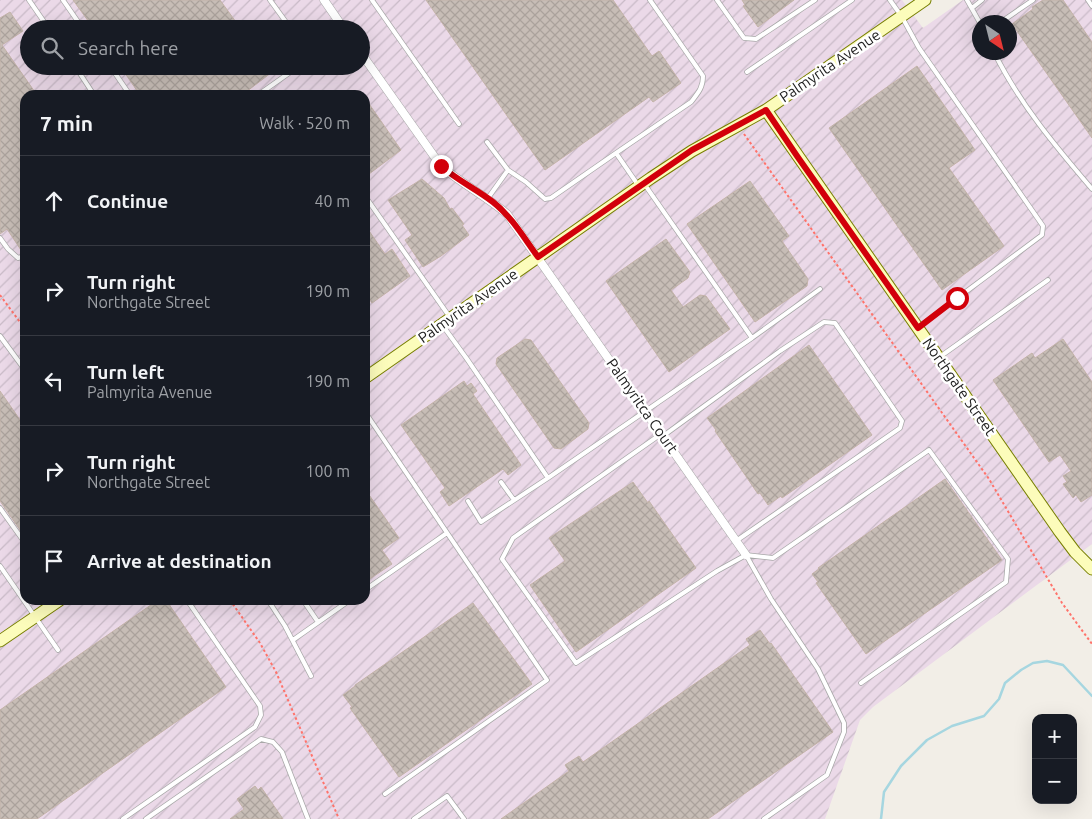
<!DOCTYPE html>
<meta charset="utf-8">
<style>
:root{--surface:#171b24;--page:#20242c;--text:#f1f3f6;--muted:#9ea1a6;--line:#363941}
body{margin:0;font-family:Ubuntu,sans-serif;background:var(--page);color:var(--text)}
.controls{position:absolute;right:15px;bottom:15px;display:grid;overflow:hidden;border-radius:10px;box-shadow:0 5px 20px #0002}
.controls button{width:45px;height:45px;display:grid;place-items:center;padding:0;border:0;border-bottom:1px solid var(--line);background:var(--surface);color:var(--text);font:25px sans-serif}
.compass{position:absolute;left:972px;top:15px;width:45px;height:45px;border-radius:50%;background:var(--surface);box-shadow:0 5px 20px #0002;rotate:145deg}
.stop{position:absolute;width:15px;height:15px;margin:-11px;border:4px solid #d2000a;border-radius:50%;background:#fff}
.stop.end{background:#d2000a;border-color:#fff;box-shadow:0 1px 5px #0008}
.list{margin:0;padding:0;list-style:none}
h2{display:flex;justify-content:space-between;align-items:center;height:65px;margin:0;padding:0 20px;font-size:21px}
h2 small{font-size:16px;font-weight:400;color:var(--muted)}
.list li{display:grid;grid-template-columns:32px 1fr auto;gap:15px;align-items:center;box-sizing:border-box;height:90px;padding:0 20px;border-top:1px solid var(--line)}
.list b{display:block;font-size:19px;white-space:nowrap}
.list p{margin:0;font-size:16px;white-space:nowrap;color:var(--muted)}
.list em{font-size:16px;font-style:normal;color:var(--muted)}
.icon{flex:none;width:28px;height:28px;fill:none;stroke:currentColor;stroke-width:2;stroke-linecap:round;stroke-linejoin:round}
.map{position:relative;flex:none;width:1092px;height:819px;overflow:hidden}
.search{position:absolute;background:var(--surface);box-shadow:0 5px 20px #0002;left:20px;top:20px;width:350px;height:55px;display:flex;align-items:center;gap:12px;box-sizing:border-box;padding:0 18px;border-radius:28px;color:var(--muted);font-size:19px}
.panel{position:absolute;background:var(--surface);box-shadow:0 5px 20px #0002;left:20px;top:90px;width:350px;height:515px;border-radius:15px}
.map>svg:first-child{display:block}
.industrial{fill:url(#industrial-furrows);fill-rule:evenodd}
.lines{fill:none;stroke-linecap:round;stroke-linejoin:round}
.stream{stroke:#a6d6e0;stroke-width:2.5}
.building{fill:url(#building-cross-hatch);stroke:#c4b3a9}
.lane-casing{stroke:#a8a8a8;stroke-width:5.5}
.street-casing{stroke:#a8a8a8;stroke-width:9}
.secondary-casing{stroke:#777f00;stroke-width:13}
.path{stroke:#ff736b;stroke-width:2;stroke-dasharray:2.5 2.5;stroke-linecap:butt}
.lane{stroke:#fff;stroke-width:4}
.street{stroke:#fff;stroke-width:8}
.secondary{stroke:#fcfcbb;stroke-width:11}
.route{stroke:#d2000a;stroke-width:6}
.labels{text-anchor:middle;stroke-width:5;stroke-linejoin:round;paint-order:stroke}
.street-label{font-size:15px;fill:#212121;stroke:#fff}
</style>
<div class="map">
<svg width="1092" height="819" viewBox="0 0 1092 819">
<defs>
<pattern id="industrial-furrows" width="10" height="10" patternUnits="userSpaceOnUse" patternTransform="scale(1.25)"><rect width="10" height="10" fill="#ebd9e8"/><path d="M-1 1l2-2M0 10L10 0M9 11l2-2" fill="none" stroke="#c9bac7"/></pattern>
<pattern id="building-cross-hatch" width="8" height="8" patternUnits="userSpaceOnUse" patternTransform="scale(1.25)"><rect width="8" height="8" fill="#c7bdb6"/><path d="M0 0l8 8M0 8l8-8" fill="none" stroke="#aba29c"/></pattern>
</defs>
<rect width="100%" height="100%" fill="#f2eee7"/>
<path class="industrial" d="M0,0H902L923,28L963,0H1092V544L873,707L860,720L825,819H0ZM980,22H1010V52H980ZM29,29H361V66H29ZM25,95H365V600H25Z"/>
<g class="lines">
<path class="stream" d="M881,819L884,792L901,766L927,740L952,726L984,716L999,699L1005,683L1021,670L1033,663L1047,661L1063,665L1092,696"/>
</g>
<path class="building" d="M73,0H220L241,29H94Z
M426,0H613L652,56L659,51L681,83L653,102L649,97L545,170Z
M742,0H794L758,27L743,6L745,5Z
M1043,0H1063L1092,42V138L1012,24L1033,9L1032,7Z
M10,12L23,31L2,45L37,95H25V252L23,253L7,229L0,234V18Z
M120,66H280L242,95H140Z
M917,66L975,150L949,168L1004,246L942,290L829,128Z
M365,98L401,150L369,174L365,168Z
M422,179L444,198L450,209L452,208L464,224L462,225L469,235L441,256L423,267L405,240L412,235L388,200Z
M750,181L789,236L782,241L808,279L807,286L755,322L687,224Z
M365,225L385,254L392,249L410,276L372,303L365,293Z
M666,239L690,272L688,278L671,290L683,307L700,295L706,296L730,329L669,372L606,281Z
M525,339L531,340L589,423L588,429L561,449L554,448L496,364L497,358Z
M1063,339L1092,382V495L1081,502L1076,495L1073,498L1063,484L1067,482L1063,476L1071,471L1060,455L1049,462L993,380L1032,353L1035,358Z
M809,345L872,435L782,498L781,496L768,505L760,493L758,494L715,431L716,430L707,418Z
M464,381L467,386L471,383L477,391L473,394L521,465L508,475L503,469L449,506L440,492L445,488L401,425Z
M0,391L25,427V537L0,501Z
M945,479L1002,560L866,654L816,583L818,582L812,574L819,569L818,568Z
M633,482L648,503L649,501L696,568L576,652L530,585L565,561L549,538Z
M365,489L399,538L382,550L392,564L365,582Z
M158,600H166L226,687L37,819H0V710Z
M473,603L532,684L399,777L350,708L352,707L343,695L355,686V685Z
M760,630L770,644L771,643L833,732L708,819H501L569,771L565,765L579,756L583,762L750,645L746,639Z
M255,786L258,790L261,787L283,819H230L244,809L237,799Z"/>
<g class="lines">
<defs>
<path id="lane" d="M29,0L49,29
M63,0L83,29
M270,0L291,29
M372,0L459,124
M717,0L744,38L756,39L815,0
M890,0L902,17L919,48L1043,226L1042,235L920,326
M967,0L980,23
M1088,0L1092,6
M972,8L982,0
M1001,22L1033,0
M994,52C1019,103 1056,147 1092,189
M75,66L94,95
M110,66L130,95
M747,72L852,0
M258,95L299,66
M487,142L508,170L526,182L545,199L551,198L616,153
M638,185L616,153L691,102C698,93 703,88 703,76L650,0
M365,196L449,316
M488,198L508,170
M0,238L8,249L18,258L25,256
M443,326L467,359L548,478L752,338L645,185
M0,336L25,370
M752,338L820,289
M941,356L1048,280
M365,412L547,680L385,794
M661,434L513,538L502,559L576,663L717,571L746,555L773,558L929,450L1008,559L1006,582L861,683
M663,436L780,351L824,322L835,323L902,421L900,428L736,541
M501,482L514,500
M468,501L481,522L548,478
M0,508L25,543
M746,555L771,599L818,669L844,723V732L827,775L764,819
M0,566L58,650
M365,590L447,533
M268,600L285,626L311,676
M303,600L318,622
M293,640L350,600
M123,819L255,727L261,715L260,706L187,600
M146,819L261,739L273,742L282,752L308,819
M414,819L447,796L464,819"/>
<path id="street" d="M324,0L344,29
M361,53L441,166C462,184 486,196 507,214L746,555"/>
<path id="secondary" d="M766,110L1060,532L1075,552L1092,569
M365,378L651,178L692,151L766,110L925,0
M0,641L60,600"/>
</defs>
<use href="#lane" class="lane-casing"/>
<use href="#street" class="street-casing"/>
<use href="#secondary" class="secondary-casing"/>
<path class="path" d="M744,134L989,479L1062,603L1092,644
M0,295L25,329
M230,600L260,643L276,672L339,819"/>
<use href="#lane" class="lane"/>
<use href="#street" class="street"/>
<use href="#secondary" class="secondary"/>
</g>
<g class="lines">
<path class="route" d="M441,166C457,180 476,189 493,202C512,217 524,238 538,257L692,150L766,110L797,156L918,328L957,298"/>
</g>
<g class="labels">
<g class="street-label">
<text transform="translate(830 66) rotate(-34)" y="5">Palmyrita Avenue</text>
<text transform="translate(468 306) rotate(-35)" y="5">Palmyrita Avenue</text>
<text transform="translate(959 387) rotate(55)" y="5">Northgate Street</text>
<text transform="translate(642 406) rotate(55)" y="5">Palmyritca Court</text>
</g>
</g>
</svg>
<div class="controls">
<button>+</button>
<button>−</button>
</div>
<svg class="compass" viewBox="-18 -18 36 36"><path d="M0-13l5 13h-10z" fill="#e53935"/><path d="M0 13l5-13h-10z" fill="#9ea1a6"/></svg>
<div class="stop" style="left:957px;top:298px"></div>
<div class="stop end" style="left:441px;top:166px"></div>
<div class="search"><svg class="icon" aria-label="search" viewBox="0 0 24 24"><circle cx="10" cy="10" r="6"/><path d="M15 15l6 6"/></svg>Search here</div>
<section class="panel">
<h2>7 min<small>Walk · 520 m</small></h2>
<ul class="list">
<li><svg class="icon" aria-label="ahead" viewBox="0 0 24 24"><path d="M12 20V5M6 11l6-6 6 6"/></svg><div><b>Continue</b></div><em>40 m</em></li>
<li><svg class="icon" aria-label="right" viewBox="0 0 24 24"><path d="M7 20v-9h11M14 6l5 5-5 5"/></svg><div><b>Turn right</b><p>Northgate Street</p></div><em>190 m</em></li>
<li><svg class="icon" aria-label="left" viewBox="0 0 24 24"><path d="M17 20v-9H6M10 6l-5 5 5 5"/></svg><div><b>Turn left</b><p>Palmyrita Avenue</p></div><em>190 m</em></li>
<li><svg class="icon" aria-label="right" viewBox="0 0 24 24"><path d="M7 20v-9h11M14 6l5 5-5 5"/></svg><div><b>Turn right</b><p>Northgate Street</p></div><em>100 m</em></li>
<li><svg class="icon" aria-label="arrive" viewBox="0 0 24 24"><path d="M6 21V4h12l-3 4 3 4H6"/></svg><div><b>Arrive at destination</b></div></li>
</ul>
</section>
</div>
